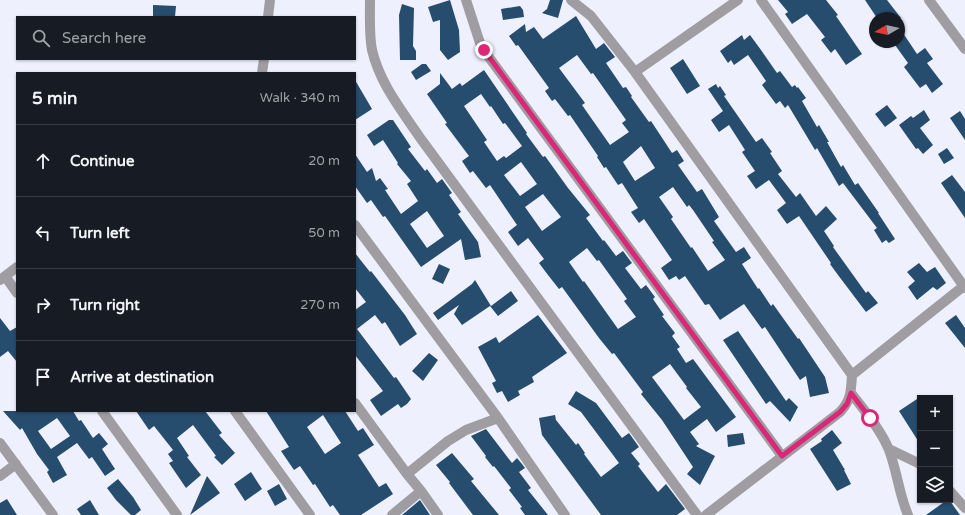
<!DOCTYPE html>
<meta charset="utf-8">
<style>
:root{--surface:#171b24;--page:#242831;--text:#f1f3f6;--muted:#9ea1a6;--line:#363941}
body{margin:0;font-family:"Varela Round",sans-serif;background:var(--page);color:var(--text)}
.controls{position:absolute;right:12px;bottom:12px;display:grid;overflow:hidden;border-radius:0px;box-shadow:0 1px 3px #0004}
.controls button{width:36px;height:36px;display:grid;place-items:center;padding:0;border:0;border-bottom:1px solid var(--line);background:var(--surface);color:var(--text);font:20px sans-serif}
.compass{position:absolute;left:869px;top:12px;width:36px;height:36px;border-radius:50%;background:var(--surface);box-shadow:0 1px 3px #0004;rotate:261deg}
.stop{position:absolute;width:12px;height:12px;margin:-9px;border:3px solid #db2777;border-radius:50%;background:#fff}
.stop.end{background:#db2777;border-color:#fff;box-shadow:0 1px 4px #0008}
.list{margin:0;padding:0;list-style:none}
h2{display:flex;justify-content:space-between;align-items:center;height:52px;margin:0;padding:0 16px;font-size:17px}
h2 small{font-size:13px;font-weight:400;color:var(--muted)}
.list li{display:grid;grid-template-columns:26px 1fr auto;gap:12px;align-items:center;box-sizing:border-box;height:72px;padding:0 16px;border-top:1px solid var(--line)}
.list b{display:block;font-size:15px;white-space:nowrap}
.list em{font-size:13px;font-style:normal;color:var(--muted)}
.icon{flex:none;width:22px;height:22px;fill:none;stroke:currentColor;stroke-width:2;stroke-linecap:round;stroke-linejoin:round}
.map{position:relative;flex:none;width:965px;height:515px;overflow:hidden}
.search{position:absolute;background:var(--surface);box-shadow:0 1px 3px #0004;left:16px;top:16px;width:340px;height:44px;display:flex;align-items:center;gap:10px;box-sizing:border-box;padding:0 14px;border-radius:0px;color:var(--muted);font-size:15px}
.panel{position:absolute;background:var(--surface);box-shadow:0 1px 3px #0004;left:16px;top:72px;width:340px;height:340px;border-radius:0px}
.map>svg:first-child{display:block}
.building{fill:#264c6e;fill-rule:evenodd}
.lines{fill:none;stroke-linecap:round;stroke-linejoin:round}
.minor{stroke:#a09da2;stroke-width:10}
.route{stroke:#db2777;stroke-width:5}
</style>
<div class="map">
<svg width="965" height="515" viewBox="0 0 965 515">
<rect width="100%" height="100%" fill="#eef0fd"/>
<path class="building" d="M450,0L459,30L460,52L448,60L440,50V20L433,22L428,7Z
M550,0H563L558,18L542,13L547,9Z
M778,0H826L838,15L836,16L862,54L846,65L835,49L831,53L821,40L825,37L807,14L792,24L785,14L788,12Z
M865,0H887L901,18H877Z
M402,4L414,8L413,46L416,51V60H400L399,15Z
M153,5L176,6L175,17H153Z
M520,6L523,10L524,17L503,20L501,9Z
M576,16L596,49L604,43L615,57L606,63L623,88L626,87L632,96L631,97L649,122L651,121L672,153L677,150L684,161L678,165L697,192L702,189L719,217L714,221L736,252L744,247L751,258L742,264L758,289L759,288L771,306L773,304L798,339L799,338L825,377L829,393L810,397L806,376L800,380L765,327L762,329L744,304L720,320L709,304L705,305L685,276L679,280L676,276L669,280L661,268L672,260L644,219L639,223L631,212L638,208L622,183L618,185L606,167L604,168L597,157L598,156L570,115L568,116L555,99L552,101L545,91L549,88L518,45L516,46L509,36L525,24L526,32L534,27L543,39ZM577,55L591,74L593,73L626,120L622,123L629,132L610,145L582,105L585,103L559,68ZM641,146L655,168L635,181L623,162ZM673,187L687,207L689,205L693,210L714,241L712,242L725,260L708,271L692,247L691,248L671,219L673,217L659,197Z
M899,27L917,54L925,48L933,59L927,63L943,84L932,93L926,84L920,88L904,67L908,63L895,45L899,42Z
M742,35L744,40L750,35L761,50L777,73L780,71L792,87L795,85L797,88L798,87L806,98L802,101L817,127L819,125L829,142H827L841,167L843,165L855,185L858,183L879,213H878L895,239L889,243L886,240L882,243L874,230L877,228L843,183L839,186L817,148L815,150L788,105L785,108L780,101L776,104L762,85L766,81L748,55L734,65L731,60L728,63L720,51Z
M683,59L700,86L687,94L670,68Z
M422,64H426L431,71L416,80L411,72Z
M484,70L527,133L526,134L543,157L545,156L568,188L590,215L586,218L603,241L604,240L616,256L623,251L632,263L625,268L641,289L646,285L655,297L653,299L664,315L662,316L675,333L672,336L680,347L677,349L686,363L693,359L736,417L716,432L707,419L690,432L699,444L696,446L715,456L700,485L687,474L693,467L662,420L641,394L643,392L614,353L612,354L599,338L562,287L559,289L548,275L539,263L544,259L528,238L518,246L508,232L517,225L490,185L486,188L473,171L470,173L462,161L469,156L445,124L447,123L427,94L440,84V73L452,89L460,83L462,86ZM481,94L490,107L491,106L503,124L505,123L522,146L506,158L504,156L497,161L484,142L487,140L464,106ZM521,162L537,184L520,196L504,175ZM543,194L561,217L542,231L525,207ZM587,248L597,261L599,260L627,299L624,301L636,317L618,329L584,281L583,282L569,262ZM670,364L687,387L686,388L701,407L684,420L652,377Z
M355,80L372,109L355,120Z
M716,84L718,88L720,86L726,95L724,96L756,142L762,138L772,152L770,153L782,171L778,174L796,197L800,193L816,216L826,206L837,219L824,231L834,246L833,247L866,293L868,291L878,303L866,312L838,275L830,264L831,263L799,216L787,224L777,210L786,203L769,180L756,189L747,176L755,171L742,152L745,150L729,125L719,132L711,120L723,111L708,89Z
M887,105L897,118L885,127L875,114Z
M924,110L930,120L920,128L933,145L923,154L918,148L916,149L899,125L911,116L913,118Z
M960,111L965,119V140L950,118Z
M389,120H393L411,147L408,149L425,171L427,169L437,183L442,179L452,193L449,195L461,212L458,214L478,242L481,257L465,260L461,239L421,267L385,216L383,217L371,200L367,203L355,186V154L367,172L372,168L376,181L380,178L388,189L385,190L401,214L418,201L407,184L411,181L397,164L398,163L383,140L374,146L367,135ZM427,211L444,236L427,248L410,224Z
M947,148L954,158L944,164L938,154Z
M952,175L965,192V218L941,183Z
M355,253L370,272L371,271L405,315L417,334L400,346L385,322L382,324L375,315L357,329L394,378L396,377L411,399L407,404L401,408L398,404L381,416L370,400L383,391L355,355V310L366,302L355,288Z
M919,263L927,272L935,267L946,283L937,290L933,287L917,300L908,287L915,281L907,272Z
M439,264L450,269L443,284L432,279Z
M475,280L491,306L511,291L518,301L498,316L490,306L462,325L454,314L459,305L438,320L433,313L472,284Z
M538,315L567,353L532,377L534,382L518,391L520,395L508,402L502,391L497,393L492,383L496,381L478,347L496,337L499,343Z
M956,315L965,328V348L945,323Z
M0,318L10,331L17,327V362L8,351L0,357Z
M738,331L786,401L789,398L798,407L790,422L770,401L766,404L723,340Z
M429,353L438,360L423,381L412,371Z
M576,391L596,403L622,438L629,433L639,447L631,453L640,464L638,466L658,492L666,484L685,509L677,515H601L542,435L539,418L555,415L556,420L576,445L578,443L585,453L584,454L601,477L619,463L581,412L568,404Z
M920,397V444L899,411Z
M3,411H73L79,421L81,420L93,438L99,433L108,444L102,449L115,469L105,476L92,457L89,459L77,443L57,457L67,475L53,483L47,472L49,470L37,454L22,428L20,430ZM57,418L70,436L51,449L38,431Z
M136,411H205L222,433L219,435L235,453L222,465L214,457L216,456L193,425L177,438L189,456L187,457L201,475L186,488L169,463L173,461L168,454L173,450L154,426L149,430Z
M266,411H345L358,431L363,428L374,445L358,455L379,487L386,483L393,494L361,515H340L333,505L330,507L315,484L313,485L300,466L294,470L281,451L289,447ZM323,415L341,443L325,454L307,427Z
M486,429L512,463L517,458L522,464L525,468L519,472L531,488L528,490L548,515H525L520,508L522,507L509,490L511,488L494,466L493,467L485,457L486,456L471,436Z
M832,430L842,443L833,450L845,470H844L851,484L837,491L810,449L822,441L821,439Z
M743,433L745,444L728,447L727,435Z
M452,453L474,479L471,481L499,515H473L449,483L450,482L436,465Z
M251,472L262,489L245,501L234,484Z
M207,476L220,493L190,515Z
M118,479L133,497L141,510L135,515H131L116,500L107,488Z
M279,484L287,499L275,506L267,491Z
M7,499L17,515H0V503Z
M90,500L99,515H81L77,509Z
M420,500L430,515H402Z
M947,500L950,501L960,515H926Z"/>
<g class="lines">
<path class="minor" d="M370,0C370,16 369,34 372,50C380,84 402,111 421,139L697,515
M466,0L480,43L488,56L782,456
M571,0L591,16L635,72L852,375C851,392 851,400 840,412L706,515
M761,0L965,288
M929,0L965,49
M268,17L270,0
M635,72L738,0
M262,73L264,59
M355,225L498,418L565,515
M5,276L17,293
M0,280L17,267
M852,375L965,285
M851,393C864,410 881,430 889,450C897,471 899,494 908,515
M355,403L407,474L421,491L438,515
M102,411L177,515
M235,411L310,515
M0,443L53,515
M889,449L920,464
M407,474L448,441L466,430L498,418
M0,476L16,464
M950,491L965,508
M392,515L421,491"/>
</g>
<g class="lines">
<path class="route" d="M484,50L782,456L840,412L847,404L851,393L870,418"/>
</g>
</svg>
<div class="controls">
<button>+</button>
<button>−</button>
<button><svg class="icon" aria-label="layers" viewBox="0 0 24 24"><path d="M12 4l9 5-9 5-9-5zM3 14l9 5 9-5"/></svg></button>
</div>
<svg class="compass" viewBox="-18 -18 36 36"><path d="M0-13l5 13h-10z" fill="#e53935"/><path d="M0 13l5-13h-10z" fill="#9ea1a6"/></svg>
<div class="stop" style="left:870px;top:418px"></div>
<div class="stop end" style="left:484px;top:50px"></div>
<div class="search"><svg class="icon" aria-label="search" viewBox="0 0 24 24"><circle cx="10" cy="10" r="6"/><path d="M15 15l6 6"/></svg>Search here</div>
<section class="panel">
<h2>5 min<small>Walk · 340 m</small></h2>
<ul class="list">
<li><svg class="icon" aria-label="ahead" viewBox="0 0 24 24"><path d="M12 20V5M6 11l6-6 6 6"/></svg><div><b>Continue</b></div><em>20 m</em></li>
<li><svg class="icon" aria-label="left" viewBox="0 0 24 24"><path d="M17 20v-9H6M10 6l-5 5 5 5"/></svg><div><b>Turn left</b></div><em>50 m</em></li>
<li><svg class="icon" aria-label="right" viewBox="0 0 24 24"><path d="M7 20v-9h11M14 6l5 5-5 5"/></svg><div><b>Turn right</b></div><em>270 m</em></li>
<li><svg class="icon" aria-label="arrive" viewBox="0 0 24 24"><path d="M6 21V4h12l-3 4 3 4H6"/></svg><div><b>Arrive at destination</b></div></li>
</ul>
</section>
</div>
